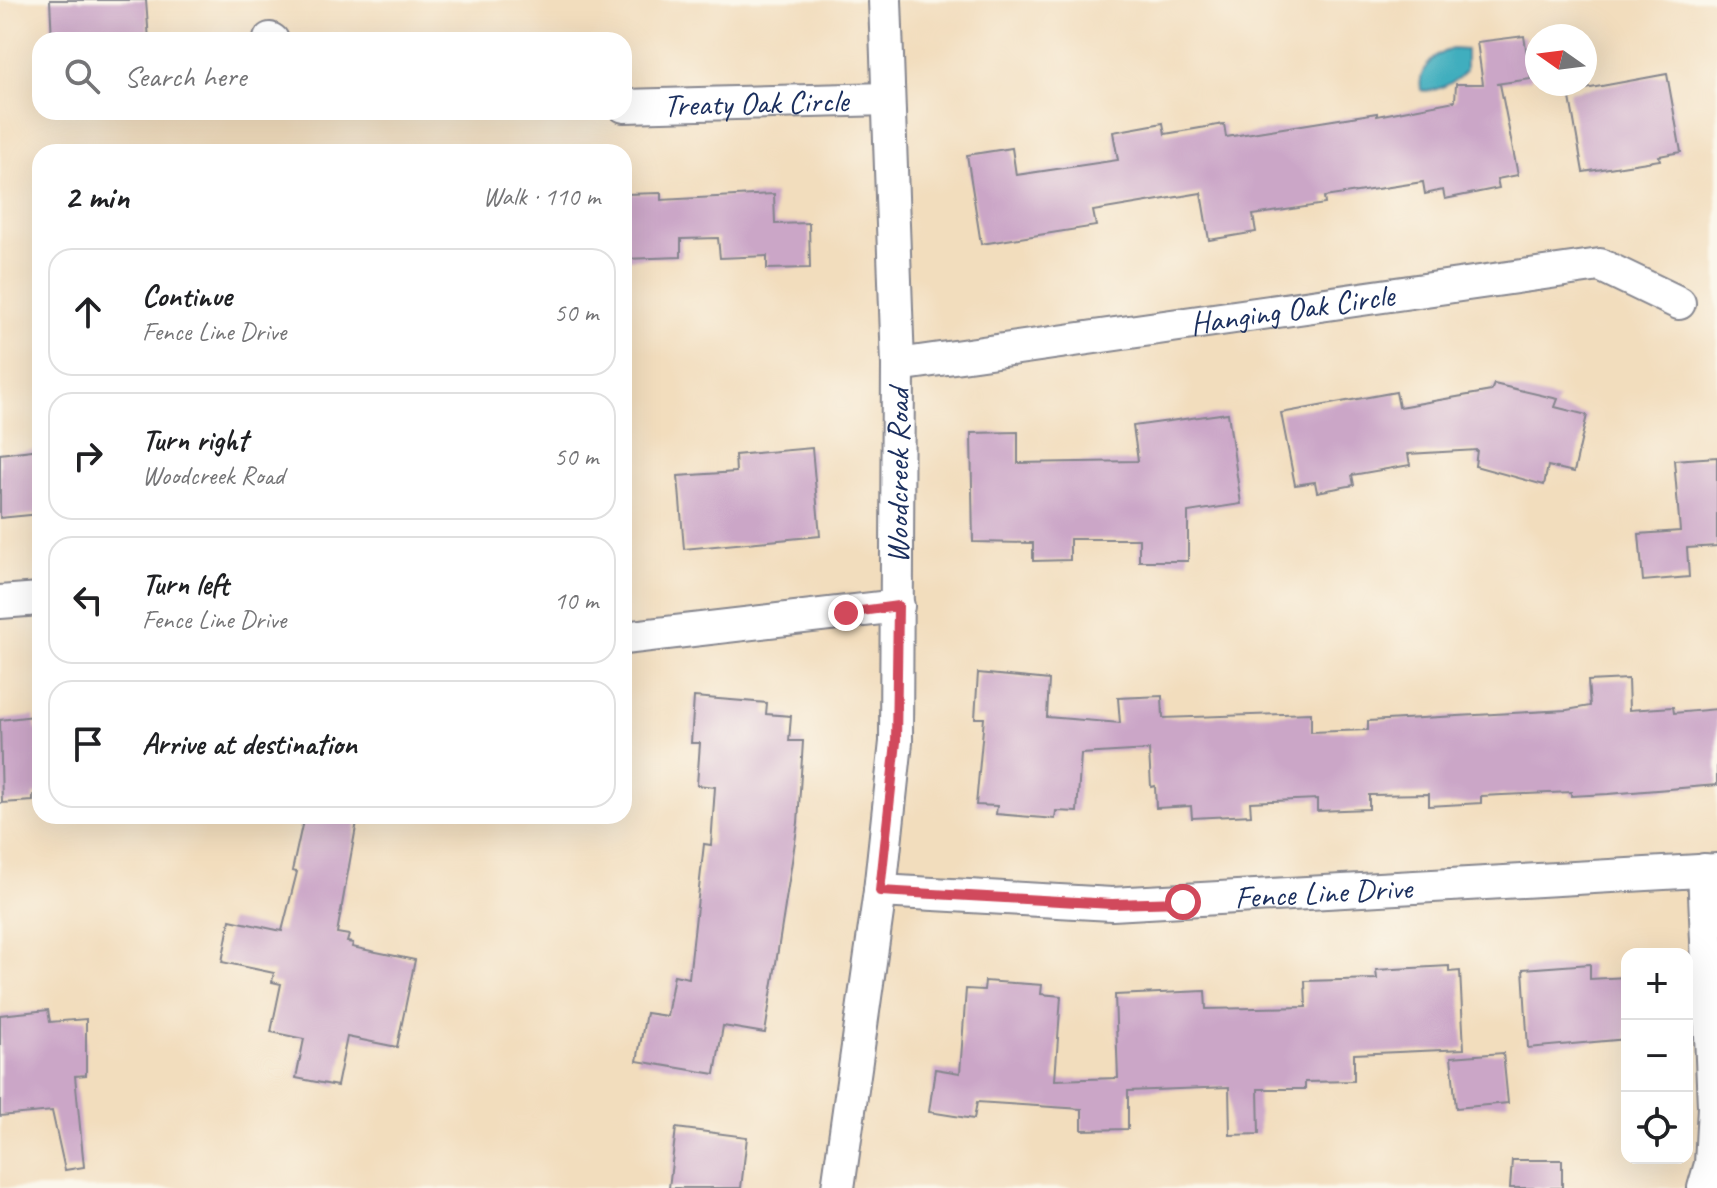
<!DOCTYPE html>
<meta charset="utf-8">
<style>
:root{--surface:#fff;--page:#f6f6f6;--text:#202124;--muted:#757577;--line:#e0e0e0}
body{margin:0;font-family:Caveat,sans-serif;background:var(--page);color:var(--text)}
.controls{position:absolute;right:24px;bottom:24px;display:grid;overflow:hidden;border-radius:16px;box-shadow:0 8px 32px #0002}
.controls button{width:72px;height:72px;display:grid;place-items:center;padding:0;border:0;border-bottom:2px solid var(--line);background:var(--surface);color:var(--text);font:40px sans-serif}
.compass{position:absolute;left:1525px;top:24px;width:72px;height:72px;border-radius:50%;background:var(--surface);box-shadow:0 8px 32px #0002;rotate:284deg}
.stop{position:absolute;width:24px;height:24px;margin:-18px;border:6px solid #d1495b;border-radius:50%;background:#fff}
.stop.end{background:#d1495b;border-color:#fff;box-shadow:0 2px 8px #0008}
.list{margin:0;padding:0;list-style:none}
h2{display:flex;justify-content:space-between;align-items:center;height:104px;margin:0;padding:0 32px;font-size:34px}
h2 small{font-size:26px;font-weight:400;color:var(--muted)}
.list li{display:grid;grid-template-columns:52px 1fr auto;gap:24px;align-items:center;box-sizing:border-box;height:128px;margin:0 16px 16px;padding:0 16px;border:2px solid var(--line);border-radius:24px}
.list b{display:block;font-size:30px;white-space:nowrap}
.list p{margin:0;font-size:26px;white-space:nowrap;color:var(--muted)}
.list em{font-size:26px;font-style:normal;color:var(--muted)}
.icon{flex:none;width:44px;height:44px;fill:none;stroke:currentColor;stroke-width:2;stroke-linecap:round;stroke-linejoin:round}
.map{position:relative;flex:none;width:1717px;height:1188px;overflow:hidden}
.search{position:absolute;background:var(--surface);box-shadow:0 8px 32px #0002;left:32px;top:32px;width:600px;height:88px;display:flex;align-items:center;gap:20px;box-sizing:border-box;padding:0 28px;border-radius:24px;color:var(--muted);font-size:30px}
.panel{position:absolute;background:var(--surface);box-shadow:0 8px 32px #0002;left:32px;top:144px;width:600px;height:680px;border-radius:24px}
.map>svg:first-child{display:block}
.water{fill:#40aebe;stroke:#2e6e8e;stroke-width:2}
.building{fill:#cba6c7}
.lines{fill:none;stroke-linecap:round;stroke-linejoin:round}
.street-casing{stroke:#86868e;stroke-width:36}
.street{stroke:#fff;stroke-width:32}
.route{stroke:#d1495b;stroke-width:10}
.labels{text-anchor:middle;stroke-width:6;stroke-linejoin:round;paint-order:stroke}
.street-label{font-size:32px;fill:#1b2f5e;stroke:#fbf7ec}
</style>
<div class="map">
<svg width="1717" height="1188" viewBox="0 0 1717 1188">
<rect width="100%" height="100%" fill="#fbf7ec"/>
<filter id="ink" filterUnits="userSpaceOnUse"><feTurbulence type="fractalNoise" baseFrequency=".0125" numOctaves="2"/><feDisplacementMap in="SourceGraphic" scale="16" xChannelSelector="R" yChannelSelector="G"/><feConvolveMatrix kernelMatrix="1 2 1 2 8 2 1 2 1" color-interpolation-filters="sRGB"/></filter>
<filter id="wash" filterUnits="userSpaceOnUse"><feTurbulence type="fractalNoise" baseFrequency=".006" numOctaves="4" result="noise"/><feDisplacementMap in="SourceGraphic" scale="32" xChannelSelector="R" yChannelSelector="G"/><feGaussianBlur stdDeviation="1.8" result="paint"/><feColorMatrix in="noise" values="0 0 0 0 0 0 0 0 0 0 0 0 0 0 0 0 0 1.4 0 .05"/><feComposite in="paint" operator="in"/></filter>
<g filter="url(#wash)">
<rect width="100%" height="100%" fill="#f2ddbd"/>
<path class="water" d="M1452,49L1466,50V70C1458,81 1434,94 1421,90C1417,70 1434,54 1452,49Z"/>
<g id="blocks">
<path class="building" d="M50,0H146L149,40H52Z
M1524,36L1531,79L1496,84H1500L1518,175L1497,179L1499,188L1445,199L1443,190L1425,194L1423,182L1324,197L1325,204L1253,215L1256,232L1209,240L1201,193L1093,211L1096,226L981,244L967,155L1012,148L1016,175L1118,160L1113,132L1163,123L1165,134L1224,124L1226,137L1377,113V116L1455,101L1456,84H1483L1477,42Z
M1667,74L1681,152L1659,156L1660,160L1583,172L1569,92Z
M661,193V200L774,194L775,224L809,223L810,268L767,269V256L720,258L718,238L681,239V257L624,259V194Z
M1494,384L1558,399L1555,407L1587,415L1574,472L1548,466L1544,485L1475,466L1477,450L1408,454L1410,465L1352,475L1354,485L1317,492L1315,482L1295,485L1281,413L1396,392L1399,407L1491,391Z
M1228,413L1241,504L1188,512V561H1139V539H1070V560L1033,561V543L973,542L971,433L1018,432V463L1138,461L1133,426Z
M812,448L820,536L684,549L678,476L736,472L735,455Z
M40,449V514L0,518V454Z
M1717,457V546L1687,548L1689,577L1643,581L1639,534L1680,531L1674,460Z
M978,673L1049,680L1047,717L1120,723L1118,698L1162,696L1163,718L1311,713V732L1368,730V721L1567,710L1590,706L1588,681L1628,679L1629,710L1673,707L1674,713L1717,709V785L1608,794L1571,796V792L1481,796V803L1429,806V794L1369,795V809L1317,811V799L1250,802L1251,815L1192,818L1191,806L1156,808L1155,786L1151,787L1149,750L1081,754L1077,812L1056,811L1055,819L996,814L997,806L976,805L984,718H975Z
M694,697L767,703L766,714L791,716L789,741H803L798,823L765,1033L723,1026L715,1074L637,1061L646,1013L667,1016L674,975L689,978L704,844L711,845L715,787L697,785L700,743H691Z
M34,716L36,730L40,729V794L33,795V801L2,803L0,720Z
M304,816H358L337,933L349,935L347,942L353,943L352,947L415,960L397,1047L347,1037L337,1086L296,1078L304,1039L271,1032L281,984L272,982L274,973L222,962L230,920L282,931L297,872L292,871Z
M1590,964V979L1627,977V1039L1528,1048L1523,969Z
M1449,966V972L1460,971L1464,1049L1354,1054V1081L1305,1082V1089H1258L1259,1134L1230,1135L1229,1087L1128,1091V1129L1082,1130V1109L977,1102L974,1119L929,1112L935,1069L960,1073L966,989L984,990L985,981L1042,985L1041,994L1061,996L1055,1080L1118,1078L1115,995L1205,991L1206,1009L1306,1007L1305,981L1377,979L1376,970Z
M48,1010L50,1022L86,1019V1075L75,1076L84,1167L65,1170L52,1111L0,1116V1015Z
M1503,1053L1508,1103L1456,1108L1451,1057Z
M676,1128L747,1137L741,1188H669Z
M1512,1160H1562V1188H1510Z"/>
</g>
</g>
<g filter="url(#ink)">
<use href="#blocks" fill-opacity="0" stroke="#86868e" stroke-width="2"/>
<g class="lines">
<defs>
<g id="street">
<path d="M270,39L272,40"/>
<path id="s1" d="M624,106L888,99"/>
<path id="s2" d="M898,365L1600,265L1679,303"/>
<path d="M0,602L40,599"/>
<path d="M624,638L898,606"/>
<path d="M1704,870L1714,1106L1711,1164L1704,1188"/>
<path id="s3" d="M880,891L1112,904L1717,870"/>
<path id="s4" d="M838,1188L880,891L896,742L898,365L885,0"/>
</g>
</defs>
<use href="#street" class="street-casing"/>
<use href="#street" class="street"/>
</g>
</g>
<g class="lines" filter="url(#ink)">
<path class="route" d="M846,613L898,606L896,742L880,891L1112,904L1183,902"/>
</g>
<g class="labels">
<g class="street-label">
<text dy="11" stroke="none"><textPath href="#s1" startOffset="132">Treaty Oak Circle</textPath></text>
<text dy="11" stroke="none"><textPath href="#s2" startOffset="398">Hanging Oak Circle</textPath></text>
<text dy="11" stroke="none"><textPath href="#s4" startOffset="716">Woodcreek Road</textPath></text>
<text dy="11" stroke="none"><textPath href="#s3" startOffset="444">Fence Line Drive</textPath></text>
</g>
</g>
</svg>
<div class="controls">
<button>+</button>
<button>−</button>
<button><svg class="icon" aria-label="locate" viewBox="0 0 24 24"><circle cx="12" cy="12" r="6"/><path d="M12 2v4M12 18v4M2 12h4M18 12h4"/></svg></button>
</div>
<svg class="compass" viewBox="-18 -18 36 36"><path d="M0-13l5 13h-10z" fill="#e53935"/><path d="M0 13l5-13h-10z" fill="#757577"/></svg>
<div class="stop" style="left:1183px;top:902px"></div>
<div class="stop end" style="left:846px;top:613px"></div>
<div class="search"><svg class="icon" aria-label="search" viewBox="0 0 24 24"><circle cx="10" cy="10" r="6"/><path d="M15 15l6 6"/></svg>Search here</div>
<section class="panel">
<h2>2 min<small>Walk · 110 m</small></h2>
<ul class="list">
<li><svg class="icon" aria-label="ahead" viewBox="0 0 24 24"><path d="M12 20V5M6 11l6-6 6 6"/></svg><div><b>Continue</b><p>Fence Line Drive</p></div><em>50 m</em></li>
<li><svg class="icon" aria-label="right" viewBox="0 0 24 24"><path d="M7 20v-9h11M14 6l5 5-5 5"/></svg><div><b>Turn right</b><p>Woodcreek Road</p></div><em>50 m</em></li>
<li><svg class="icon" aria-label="left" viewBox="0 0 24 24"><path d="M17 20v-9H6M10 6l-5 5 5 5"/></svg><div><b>Turn left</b><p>Fence Line Drive</p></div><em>10 m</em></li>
<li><svg class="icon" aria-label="arrive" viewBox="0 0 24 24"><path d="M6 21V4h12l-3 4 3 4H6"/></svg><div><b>Arrive at destination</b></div></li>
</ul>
</section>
</div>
